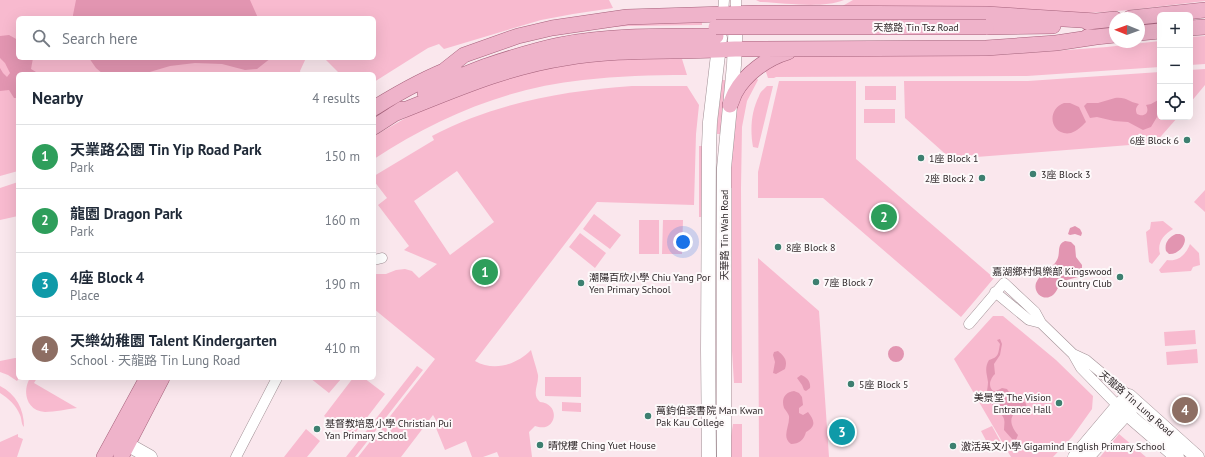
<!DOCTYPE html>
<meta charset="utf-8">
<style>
:root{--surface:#fff;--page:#f2f2f3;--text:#1f2937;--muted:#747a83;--line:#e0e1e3;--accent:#0f766e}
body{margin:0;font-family:"PT Sans","Noto Sans TC",sans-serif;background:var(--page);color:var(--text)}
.controls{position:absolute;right:12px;top:12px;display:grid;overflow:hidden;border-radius:6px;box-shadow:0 4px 16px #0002}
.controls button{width:36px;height:36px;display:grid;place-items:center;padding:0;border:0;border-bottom:1px solid var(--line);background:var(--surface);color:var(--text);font:20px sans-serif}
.compass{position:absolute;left:1109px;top:12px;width:36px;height:36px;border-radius:50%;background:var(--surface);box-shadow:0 4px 16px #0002;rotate:271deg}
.you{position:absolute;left:683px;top:242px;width:14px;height:14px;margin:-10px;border:3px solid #fff;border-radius:50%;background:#1a73e8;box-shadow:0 0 0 6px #1a73e833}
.badge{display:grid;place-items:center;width:26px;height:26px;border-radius:50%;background:var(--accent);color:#fff;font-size:13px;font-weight:700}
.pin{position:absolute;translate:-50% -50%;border:2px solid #fff;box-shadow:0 1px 4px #0006}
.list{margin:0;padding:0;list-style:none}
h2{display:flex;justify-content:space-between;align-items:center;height:52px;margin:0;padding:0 16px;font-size:17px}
h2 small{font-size:13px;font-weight:400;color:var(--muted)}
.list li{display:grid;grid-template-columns:26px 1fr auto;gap:12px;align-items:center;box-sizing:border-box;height:64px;padding:0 16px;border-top:1px solid var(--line)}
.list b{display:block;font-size:15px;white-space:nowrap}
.list p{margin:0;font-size:13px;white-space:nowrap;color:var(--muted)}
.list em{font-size:13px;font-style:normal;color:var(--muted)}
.icon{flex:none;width:22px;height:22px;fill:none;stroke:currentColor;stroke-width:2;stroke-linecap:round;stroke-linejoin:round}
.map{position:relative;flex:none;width:1205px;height:457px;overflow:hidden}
.search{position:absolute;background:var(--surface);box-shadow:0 4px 16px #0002;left:16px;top:16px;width:360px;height:44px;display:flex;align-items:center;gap:10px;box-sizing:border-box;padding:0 14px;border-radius:6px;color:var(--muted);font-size:15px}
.panel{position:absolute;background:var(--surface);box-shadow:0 4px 16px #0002;left:16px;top:72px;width:360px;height:308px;border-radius:6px}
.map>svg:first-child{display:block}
.green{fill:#f8bacf;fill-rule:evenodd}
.water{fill:#e295b1}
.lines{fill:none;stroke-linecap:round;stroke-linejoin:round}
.street-casing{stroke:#a29196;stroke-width:11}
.secondary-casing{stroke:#a29196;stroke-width:15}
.primary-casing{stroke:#a5617b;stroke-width:16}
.street{stroke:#fff;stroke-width:10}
.secondary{stroke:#fff;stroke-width:14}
.primary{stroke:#efb3ca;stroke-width:15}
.primary-bridge-casing{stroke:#a5617b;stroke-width:16;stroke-linecap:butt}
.primary-bridge{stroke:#efb3ca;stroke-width:15}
.poi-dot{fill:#3d7f70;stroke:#fdf9fa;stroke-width:1.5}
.labels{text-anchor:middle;stroke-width:4;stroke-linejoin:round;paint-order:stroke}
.street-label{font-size:10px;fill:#2f282a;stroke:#fdf9fa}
.poi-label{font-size:10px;fill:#2f282a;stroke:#fdf9fa;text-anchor:start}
</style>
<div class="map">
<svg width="1205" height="457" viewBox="0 0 1205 457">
<rect width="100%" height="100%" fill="#fae7ed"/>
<path class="green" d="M0,0H609L613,8L573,14L541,20L444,49L439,44L428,48L374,82V74H340L324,58H374V18H18V58H306L300,71L301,74H18V171L0,176Z
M756,0H844C822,9 785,3 760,2Z
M853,0H1205V1L1130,10L1088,13L839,8Z
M702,20V25L628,26L597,28L587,26Z
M1205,36V64L1190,65V37Z
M1160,41V67L1027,76L776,77L774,78H768L765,69L793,56L806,55H999L1107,47Z
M626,58L682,59L687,75C652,75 618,76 583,80C507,88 438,117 374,159V136L411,115L485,84L573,62Z
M1205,69V85L1190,103V70Z
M1160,72V117H1178L1155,143L951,159L905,118L904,81H1028Z
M756,77L758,80L747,101L742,127L741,188L742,383H734L732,351V188H729L737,105L746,89Z
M722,80H727L722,134H716Z
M779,81H856V159L994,278L961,317L823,198H758V172Z
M632,86H687L699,105L696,134L694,205L597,202L475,361C494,372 516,365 531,350C533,358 536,366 538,375C539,385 531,394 540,402C562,404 556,434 535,426L529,432L532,457H499L497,452L483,457H472L466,441L445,450L436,428L437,422L433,415L401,457H358L435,359L374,309V274H386L396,270L405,269L412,271L419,278L437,264L404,250L409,246L378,205L387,198L374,181V176L434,140L432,136C494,103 563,91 632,86ZM457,171L494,222L450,255L414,201Z
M767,86H773L758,148L753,147C750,130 751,112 759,96C760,92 764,89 767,86Z
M865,86H896V100H865Z
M864,109H895V123H864Z
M699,146H703V217H699Z
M18,182V216L0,220V188Z
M1205,190V212L1194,202Z
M594,214L621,235L610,249L583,229Z
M639,220H659V254H639Z
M663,220H683L682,254H662Z
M1163,221L1173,229C1163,235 1157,243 1160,254L1152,264L1149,262L1146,232L1150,229L1151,222Z
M580,233L606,253L595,268L569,247Z
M1190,244L1199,253L1200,265L1193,267L1191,271L1161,273L1159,270L1167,260C1179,262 1186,254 1190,244Z
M758,258L819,311L829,457H759Z
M993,316H1003L1056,360L1093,396L1092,409L1072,437L1053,457H1011L954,359Z
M1195,330L1196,344L1165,346L1164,332Z
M1197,349L1198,363L1167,365L1166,352Z
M15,358H18L19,378L17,381L8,375L0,372V361Z
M417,366L423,370L355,457H346Z
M545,377H581V397L545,396Z
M30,378H37L34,383L77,408C67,409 55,412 45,412C26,411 22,391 30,378Z
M310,378H340L341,379L329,393Z
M353,378H364L385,394L352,437L324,416Z
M0,386C16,394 24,409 24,427C21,424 22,419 20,415C16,405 9,399 0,393Z
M562,402L581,403V412L562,411Z
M733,424H742V457H730V442Z
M992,426L1003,446L992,452L981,431Z
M306,429L320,441L307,457H284Z
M18,434V437L23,439L17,457H0V442Z
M1119,434L1146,457H1100Z"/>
<path class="water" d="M76,0H250L258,18H73V15Z
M9,35L18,40V58H33L31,69L36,72L35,74H18V98H14L9,90L0,91V68L3,73L7,77L10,73L5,63L0,58V36Z
M89,58H271L257,69L245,70L222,64L195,63L170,66L143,74H103L96,68Z
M1115,98C1128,97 1128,102 1139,104C1136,107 1135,110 1137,114C1145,118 1150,112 1146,105L1151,104L1160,99V112L1151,127L1143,130L1128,122L1114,121L1097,117L1090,118L1084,106L1087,103H1098Z
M1064,103H1070L1079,107L1086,122C1082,126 1077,131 1071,133C1051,137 1045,110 1064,103Z
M1075,226L1080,229L1082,233L1081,236L1075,234L1070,235L1068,234L1070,228Z
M1176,234C1193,232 1183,255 1169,254L1166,251C1164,243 1169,237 1176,234Z
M1065,241L1071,242L1075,246L1076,257L1082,265V270L1078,277L1067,280L1064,286L1059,285C1052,307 1032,296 1036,283C1040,273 1053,268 1057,260C1061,252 1056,245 1065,241Z
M1000,339L1002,344L1000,355L994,364L995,374C993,376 992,377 991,380C989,383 990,391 995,391C996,391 1000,389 1002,388L1007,389C1014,398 1006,406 1023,401C1026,403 1027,404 1026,408C1023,410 1020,409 1017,411C1007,418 1012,428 1018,435L1016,440L1012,439L1004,430C1004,426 1005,423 1004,419C1001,410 989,411 992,397L987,392C987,389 988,386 988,382C987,374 984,368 989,360C999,357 998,354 1000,344L997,340Z
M888 354a8 8 0 1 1 16 0a8 8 0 1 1-16 0Z
M778,351C784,356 788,360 785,369L776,374L773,373L775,362L773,355L774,352Z
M801,375C807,377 811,382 810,388L806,391L804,390L802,385L797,378Z
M794,391L799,393L802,397L803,405L799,408V413L803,415L808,412C814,420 817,426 806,432C804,440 799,444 791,444C781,437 790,426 789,416C788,413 786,411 784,408C781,399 785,392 794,391Z"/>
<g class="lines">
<defs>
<path id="street" d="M736,0V14
M723,14L724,0
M374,260L382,258
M995,292L1029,320L1041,323
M969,324L1004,283L1035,312L1041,323L1073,354L1081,368L1118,406
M1073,354L1086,360L1129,396
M236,457L277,378"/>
<path id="secondary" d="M1118,406L1177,457
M118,439L150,457
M709,457L708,350L709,146L710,122L720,38
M724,457V168L734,65L736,16
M1075,457L1118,406L1129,396L1197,457
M1087,457L1132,407"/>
<path id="primary" d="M1130,18L1205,10
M1087,22L1115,19
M986,27L1053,26
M1190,28L1205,27
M1139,33L1160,31
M1087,37H1096L1115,35
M445,70L464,55L518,36L552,28L627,17L757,13L986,14L1096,21
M425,93C444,82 465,74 486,66C510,58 534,50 559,45C610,35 663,36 716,36
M730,105C732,101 733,97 735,93C745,74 767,58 788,52
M374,108C400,92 426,77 454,67
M394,114C450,92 505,67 565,58C621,48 678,53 735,49L986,48L1056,43L1096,37
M374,127L402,109
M104,457L147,378
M121,457L162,378"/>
</defs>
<use href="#street" class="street-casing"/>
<use href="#secondary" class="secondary-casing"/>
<use href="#primary" class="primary-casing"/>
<use href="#street" class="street"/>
<use href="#secondary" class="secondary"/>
<use href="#primary" class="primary"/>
<defs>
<path id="primary-bridge" d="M716,27H986"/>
</defs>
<use href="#primary-bridge" class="primary-bridge-casing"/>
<use href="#primary-bridge" class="primary-bridge"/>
</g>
<g class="poi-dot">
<circle cx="1187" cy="140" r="4"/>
<circle cx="921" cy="158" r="4"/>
<circle cx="1033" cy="174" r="4"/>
<circle cx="982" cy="178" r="4"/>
<circle cx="778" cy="247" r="4"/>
<circle cx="1120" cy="277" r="4"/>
<circle cx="816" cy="282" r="4"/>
<circle cx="581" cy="283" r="4"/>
<circle cx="851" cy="384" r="4"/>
<circle cx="1059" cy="403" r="4"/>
<circle cx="648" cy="416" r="4"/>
<circle cx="317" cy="429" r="4"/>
<circle cx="540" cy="445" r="4"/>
<circle cx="953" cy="446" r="4"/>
</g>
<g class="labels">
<g class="street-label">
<text x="916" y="31">天慈路 Tin Tsz Road</text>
<text transform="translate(724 235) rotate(-90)" y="4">天華路 Tin Wah Road</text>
<text transform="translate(1137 403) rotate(41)" y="4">天龍路 Tin Lung Road</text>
</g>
<g class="poi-label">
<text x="1179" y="144" text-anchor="end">6座 Block 6</text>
<text x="929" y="162">1座 Block 1</text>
<text x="1041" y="178">3座 Block 3</text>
<text x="974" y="182" text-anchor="end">2座 Block 2</text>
<text x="786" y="251">8座 Block 8</text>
<text x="1112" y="275" text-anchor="end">嘉湖鄉村俱樂部 Kingswood<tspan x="1112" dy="12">Country Club</tspan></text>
<text x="589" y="281">潮陽百欣小學 Chiu Yang Por<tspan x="589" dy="12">Yen Primary School</tspan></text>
<text x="824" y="286">7座 Block 7</text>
<text x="859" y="388">5座 Block 5</text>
<text x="1051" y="401" text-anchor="end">美景堂 The Vision<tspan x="1051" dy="12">Entrance Hall</tspan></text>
<text x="656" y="414">萬鈞伯裘書院 Man Kwan<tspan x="656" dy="12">Pak Kau College</tspan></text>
<text x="325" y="427">基督教培恩小學 Christian Pui<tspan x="325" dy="12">Yan Primary School</tspan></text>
<text x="548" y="449">晴悅樓 Ching Yuet House</text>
<text x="961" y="450">激活英文小學 Gigamind English Primary School</text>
</g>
</g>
</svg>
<div class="controls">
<button>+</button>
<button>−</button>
<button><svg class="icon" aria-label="locate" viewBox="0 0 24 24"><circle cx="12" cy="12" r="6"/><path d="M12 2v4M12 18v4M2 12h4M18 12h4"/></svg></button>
</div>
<svg class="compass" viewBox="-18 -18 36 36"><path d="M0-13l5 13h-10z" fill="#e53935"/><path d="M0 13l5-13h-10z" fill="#747a83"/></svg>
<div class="you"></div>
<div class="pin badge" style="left:485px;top:272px;background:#2e9e5b">1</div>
<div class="pin badge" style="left:884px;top:217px;background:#2e9e5b">2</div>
<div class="pin badge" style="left:842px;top:432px;background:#0f9aa8">3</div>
<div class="pin badge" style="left:1185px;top:410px;background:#8d6e63">4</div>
<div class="search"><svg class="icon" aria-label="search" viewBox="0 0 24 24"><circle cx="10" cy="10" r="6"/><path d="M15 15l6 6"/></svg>Search here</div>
<section class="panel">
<h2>Nearby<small>4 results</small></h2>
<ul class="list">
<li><span class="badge" style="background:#2e9e5b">1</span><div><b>天業路公園 Tin Yip Road Park</b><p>Park</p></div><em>150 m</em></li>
<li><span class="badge" style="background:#2e9e5b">2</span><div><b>龍園 Dragon Park</b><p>Park</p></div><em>160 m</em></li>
<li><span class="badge" style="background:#0f9aa8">3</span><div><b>4座 Block 4</b><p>Place</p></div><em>190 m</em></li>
<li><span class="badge" style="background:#8d6e63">4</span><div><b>天樂幼稚園 Talent Kindergarten</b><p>School · 天龍路 Tin Lung Road</p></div><em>410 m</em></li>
</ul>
</section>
</div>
